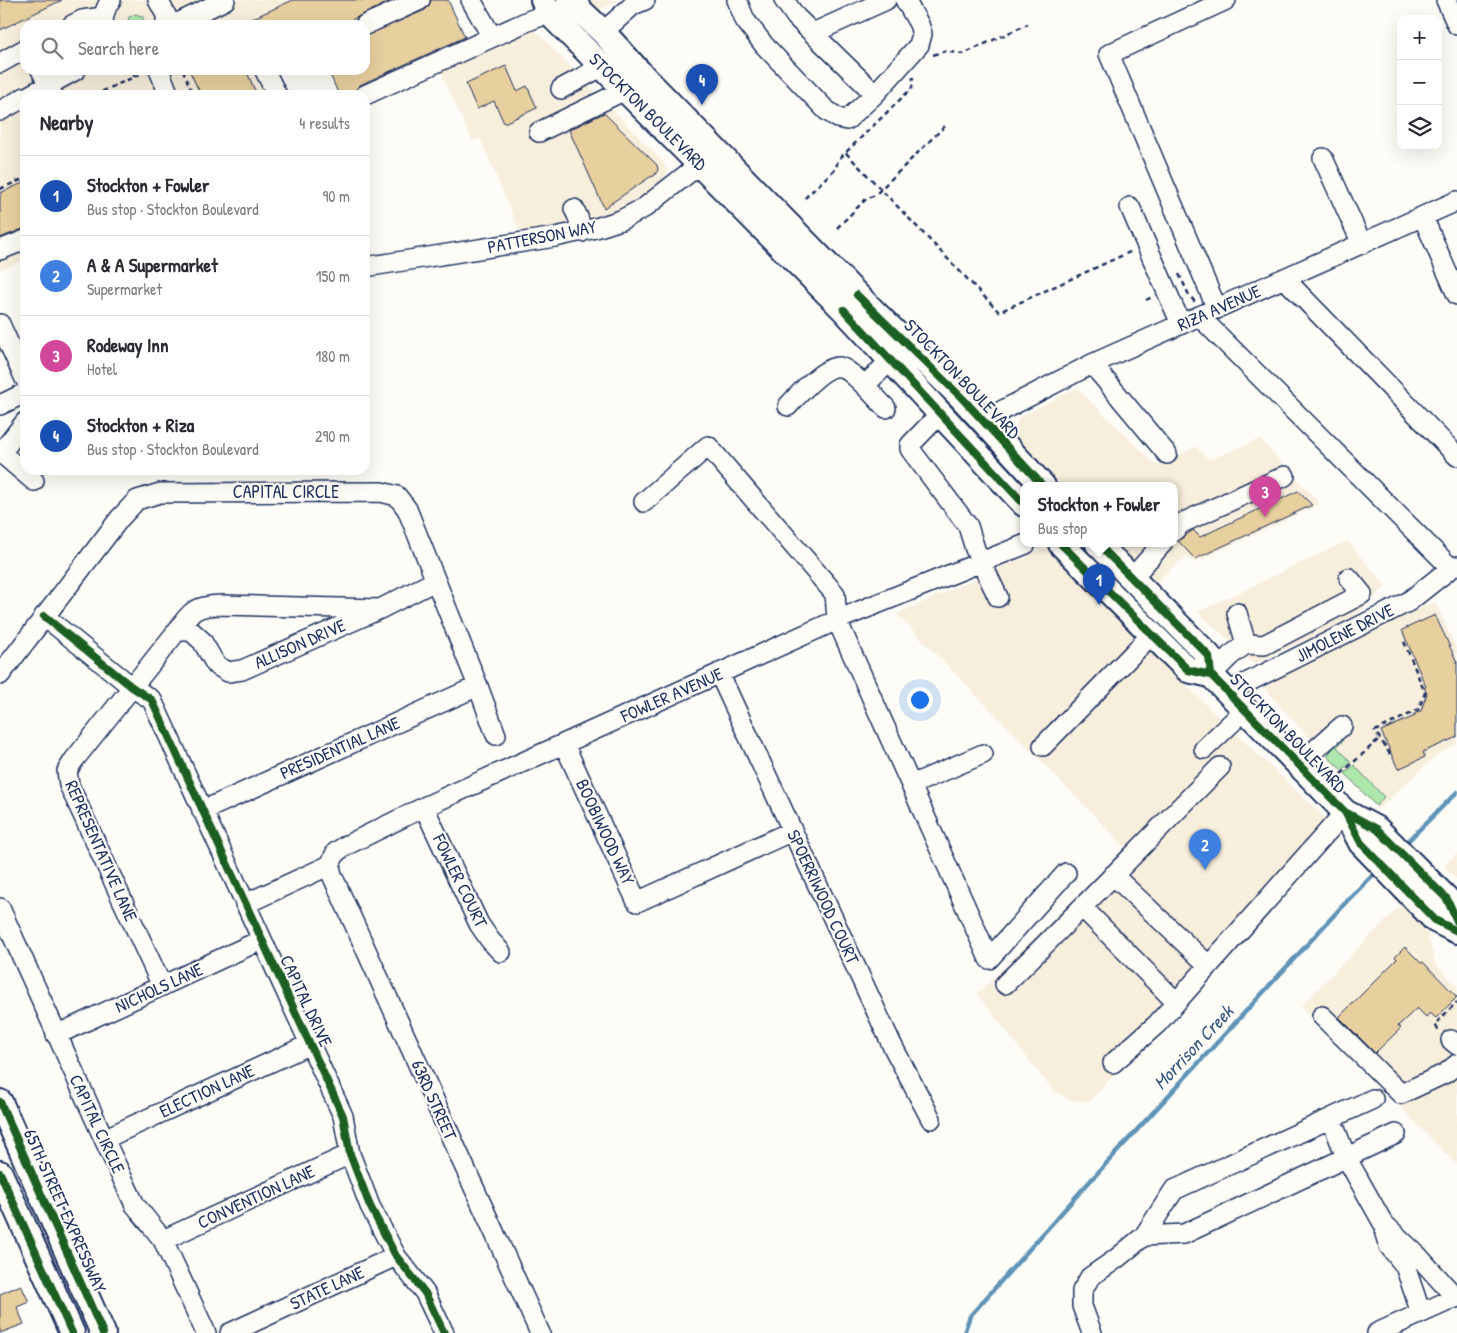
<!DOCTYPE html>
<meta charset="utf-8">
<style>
:root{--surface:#fff;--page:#f7f7f7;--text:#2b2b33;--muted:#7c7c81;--line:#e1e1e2;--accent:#d93025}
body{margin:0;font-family:"Patrick Hand",sans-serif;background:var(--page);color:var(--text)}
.controls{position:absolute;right:15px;top:15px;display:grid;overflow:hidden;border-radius:10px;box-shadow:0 5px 20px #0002}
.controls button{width:45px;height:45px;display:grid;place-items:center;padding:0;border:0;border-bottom:1px solid var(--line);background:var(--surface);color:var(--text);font:25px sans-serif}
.you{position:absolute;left:919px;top:699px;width:18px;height:18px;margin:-12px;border:4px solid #fff;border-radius:50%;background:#1a73e8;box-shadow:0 0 0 8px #1a73e833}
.badge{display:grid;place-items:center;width:32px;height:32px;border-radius:50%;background:var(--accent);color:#fff;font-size:16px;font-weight:700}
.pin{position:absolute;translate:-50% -41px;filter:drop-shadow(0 1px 2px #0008)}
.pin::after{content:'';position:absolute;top:26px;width:18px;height:15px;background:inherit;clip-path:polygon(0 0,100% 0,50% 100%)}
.popup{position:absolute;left:1020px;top:482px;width:158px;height:65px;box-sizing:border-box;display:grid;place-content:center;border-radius:10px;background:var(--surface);filter:drop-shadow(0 1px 4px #0005);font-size:16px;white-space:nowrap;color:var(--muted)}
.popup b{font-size:19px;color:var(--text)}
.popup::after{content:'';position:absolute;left:50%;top:100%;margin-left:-10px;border:10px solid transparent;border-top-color:var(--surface)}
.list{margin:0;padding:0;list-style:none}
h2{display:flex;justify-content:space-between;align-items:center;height:65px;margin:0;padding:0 20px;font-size:21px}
h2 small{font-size:16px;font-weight:400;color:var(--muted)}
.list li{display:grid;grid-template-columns:32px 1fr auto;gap:15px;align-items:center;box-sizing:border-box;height:80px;padding:0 20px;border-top:1px solid var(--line)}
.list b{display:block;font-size:19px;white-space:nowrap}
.list p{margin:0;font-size:16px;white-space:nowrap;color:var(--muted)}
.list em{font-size:16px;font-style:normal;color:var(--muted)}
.icon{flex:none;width:28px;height:28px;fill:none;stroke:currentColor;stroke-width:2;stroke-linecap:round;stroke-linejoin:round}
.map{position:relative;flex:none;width:1457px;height:1333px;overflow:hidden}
.search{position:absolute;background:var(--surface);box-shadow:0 5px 20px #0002;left:20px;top:20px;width:350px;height:55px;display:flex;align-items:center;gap:12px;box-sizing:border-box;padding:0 18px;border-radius:15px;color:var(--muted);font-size:19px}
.panel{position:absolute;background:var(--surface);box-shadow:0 5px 20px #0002;left:20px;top:90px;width:350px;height:385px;border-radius:15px}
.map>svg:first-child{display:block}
.built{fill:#f7eedc}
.green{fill:#aee7ab;stroke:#648b84}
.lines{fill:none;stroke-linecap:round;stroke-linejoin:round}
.stream{stroke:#6194b7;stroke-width:4.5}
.building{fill:#e8cf9e;stroke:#1b2f5e}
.minor-casing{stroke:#1b2f5e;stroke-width:22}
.major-casing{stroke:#1b2f5e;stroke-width:28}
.path{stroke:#1b2f5e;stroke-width:2.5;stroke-dasharray:5 4;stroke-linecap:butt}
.minor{stroke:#fdfcf7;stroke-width:19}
.major{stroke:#fdfcf7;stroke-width:24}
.cycleway-casing{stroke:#fdfcf7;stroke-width:11}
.cycleway{stroke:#1b5e20;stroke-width:8}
.labels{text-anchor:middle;stroke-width:4.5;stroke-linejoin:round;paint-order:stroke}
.street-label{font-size:18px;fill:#1b2f5e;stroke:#fdfcf7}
.water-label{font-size:19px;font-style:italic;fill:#385983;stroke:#fdfcf7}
</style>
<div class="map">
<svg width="1457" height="1333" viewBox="0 0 1457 1333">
<rect width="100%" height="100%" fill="#fdfcf7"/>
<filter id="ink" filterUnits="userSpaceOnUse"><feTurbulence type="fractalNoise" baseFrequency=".02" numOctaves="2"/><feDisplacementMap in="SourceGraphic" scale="10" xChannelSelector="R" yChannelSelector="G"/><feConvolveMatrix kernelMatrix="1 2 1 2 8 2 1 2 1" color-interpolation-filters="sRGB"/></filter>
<g filter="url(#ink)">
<path class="built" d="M0,0H402L346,25H25V70H252L263,95H25V259L0,270Z
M582,0H618L594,12Z
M535,30L663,162L667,172L664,182L627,206L592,219L520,232L480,138L472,141L441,72Z
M1077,388L1157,466L1196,447L1209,460L1260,439L1320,504L1193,563L1186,556L1155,583L1114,544H1174V486H1061L1018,441L1016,428L1018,418Z
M1347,541L1386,586L1355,617L1254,664L1198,612Z
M1042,549H1051L1066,563L1212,711L1341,833L1089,1102L1069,1100L1052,1089L977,994L1126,848L897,614Z
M1435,602L1457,650V743L1436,756L1378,809L1333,764L1264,688L1269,681L1389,622Z
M1457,853V880L1444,866Z
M1402,904L1426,928L1436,965L1457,986V1165L1301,1006Z"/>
<path class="green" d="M136,14L143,17L144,25H127L129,17Z
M1340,739L1343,741L1337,747L1351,762L1342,770L1327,756Z
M1354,765L1384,797L1376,806L1345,773Z"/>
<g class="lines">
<path class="stream" d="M1404,845L1457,792
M964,1333L970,1316L1081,1191L1347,901L1377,871"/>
</g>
<path class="building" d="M0,0H62L0,30Z
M293,0H393L341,25H238Z
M431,0H448L465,37L360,85L356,89L354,95H339L328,70H365V36L425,10L429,6Z
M506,66L517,91L527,86L537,108L504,123L494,101L477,109L466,84Z
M189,70H246L257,95H201Z
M604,113L657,165L658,170L654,176L650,177L604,208L569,130Z
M25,182V228L0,238V193Z
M1298,491L1312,505L1195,559L1178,541L1193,530L1200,537Z
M1435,615L1457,662V737L1423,752L1425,757L1398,769L1381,731L1415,716L1414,714L1421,711L1427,693L1424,688L1426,687L1402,630Z
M1405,947L1421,963L1423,962L1457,997L1436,1018L1430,1013L1426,1017L1417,1008L1398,1026L1401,1028L1375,1053L1339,1017L1397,959L1395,957Z
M21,1285L29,1302L17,1307L24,1324L0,1333V1294Z"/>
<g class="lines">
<defs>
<path id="minor" d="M158,0L166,15V25
M471,0L492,37
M737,0L745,20L764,45L826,110L838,118L847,120L875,94L796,17L784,0
M1446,0L1457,25
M167,24L180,22L225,0
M72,25L82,20L103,17
M103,25C103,15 105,8 111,0
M365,25L420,0
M603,32L633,5L645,0
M813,33L886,0
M0,63L25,49
M41,70L53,95
M159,70L169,95
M268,70L265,71L277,95
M561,89L601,67
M875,94L919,45L922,34L919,24L905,0
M30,95L76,70
M365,95L528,21L549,13
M0,111L25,97
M539,132L625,90
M1323,158L1362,244
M1130,207L1181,324
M574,209L578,217L582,232
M1423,217L1457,295
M0,250L25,240
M365,267L555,237L596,228L621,220L644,208L700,164
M1284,278L1457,456
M1217,309L1109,54L1226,0
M1199,316L1451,568
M0,324L25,379
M1092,364L1167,454
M865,385L891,360
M0,405L25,393
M788,406C798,395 825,365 840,367C851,369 877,399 886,408
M940,414L910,445V449L968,526L975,549L998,597
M985,422L1003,410L1092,364L1457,201
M0,452L34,481
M1,453L25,422
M644,502L708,446L835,594L837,620L989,959L1066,873
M1174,531L1182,523L1285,476
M1132,578L1162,544
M1237,613L1246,644
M44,616L132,687L152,700L343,1116L350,1154L370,1206L396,1256L425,1293L444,1333
M177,631H191L202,641L216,665L228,672L242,670L380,609L435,581
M719,673L892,1045L931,1119
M0,675L120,518L137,500L160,493L381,492L397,496L407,509L478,686L496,735
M1211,675L1231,655L1246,644L1264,645L1362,594L1349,578
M1228,692L1408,602L1451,568L1457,566
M564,744L637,902L792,831
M1043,746L1151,635
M1204,749L1245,710
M1298,765L1342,726
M911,785L983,754
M424,807L479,924L490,940L501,952
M202,811L478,686
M330,865L336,852L347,845L424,807L837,620L1026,544
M330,865L332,875L540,1333
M1113,875L1208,965
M245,904L330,865
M0,908L104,1139L135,1205L163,1240L206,1333
M1083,908L1176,1002
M1005,984C1078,913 1148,839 1220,767
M162,986L69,785L67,771L74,760L177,631C192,610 195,606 221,605L380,609
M1322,1016L1401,1094L1446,1073L1457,1064
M56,1035L261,940
M1451,1040L1457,1045
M1113,1063L1157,1024L1345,812
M1331,1118L1346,1157L1383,1223L1419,1257L1456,1298
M104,1139L310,1044
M1385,1234L1389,1246L1405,1266L1421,1313
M1144,1236L1184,1234L1396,1134
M163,1240L350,1154
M230,1333L396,1256
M1092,1333L1082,1306V1291L1090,1277L1116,1259L1144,1236L1174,1190L1373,1099
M1377,1333L1457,1297"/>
<path id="major" d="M543,0L549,13L844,310L1024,504
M569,0L603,32L641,74L857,295L962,398L1043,486
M1061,544L1188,670L1211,675L1345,812L1361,843L1435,920L1457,931
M1098,544L1209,656L1211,675
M1345,812L1377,829L1447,899L1457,921
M0,1102L103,1333
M0,1173L72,1333"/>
</defs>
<use href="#minor" class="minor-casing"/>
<use href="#major" class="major-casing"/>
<path class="path" d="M933,55L945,51L963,54L1028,24
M183,70L193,95
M134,77V70
M94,95L143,73
M846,153L999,312L1132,251
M0,189L25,178
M805,198L836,168L838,160L912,88L913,77
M837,228L866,199L875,195L947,124
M1179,274L1189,295L1195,302
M1146,300L1152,297
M1390,754L1375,731L1418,710L1425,693L1403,639
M1341,774L1380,738
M1438,1030L1435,1024L1457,1002"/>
<use href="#minor" class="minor"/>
<use href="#major" class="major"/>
<defs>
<path id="cycleway" d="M857,295L962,398L1043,486
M844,310L1024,504
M1061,544L1188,670L1211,675L1345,812L1361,843L1435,920L1457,931
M1098,544L1209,656L1211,675
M44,616L132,687L152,700L343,1116L350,1154L370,1206L396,1256L425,1293L444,1333
M1345,812L1377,829L1447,899L1457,921
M0,1102L103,1333
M0,1173L72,1333"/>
</defs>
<use href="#cycleway" class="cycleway-casing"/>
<use href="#cycleway" class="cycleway"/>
</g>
</g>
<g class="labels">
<g class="street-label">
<text transform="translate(648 112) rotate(45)" y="6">STOCKTON BOULEVARD</text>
<text transform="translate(542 237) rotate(-11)" y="6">PATTERSON WAY</text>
<text transform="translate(1219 308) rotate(-24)" y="6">RIZA AVENUE</text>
<text transform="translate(962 379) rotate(46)" y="6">STOCKTON BOULEVARD</text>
<text x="286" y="498">CAPITAL CIRCLE</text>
<text transform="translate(1345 633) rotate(-27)" y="6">JIMOLENE DRIVE</text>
<text transform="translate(300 644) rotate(-24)" y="6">ALLISON DRIVE</text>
<text transform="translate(672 695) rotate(-24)" y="6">FOWLER AVENUE</text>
<text transform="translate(1288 733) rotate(46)" y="6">STOCKTON BOULEVARD</text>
<text transform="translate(340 748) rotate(-24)" y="6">PRESIDENTIAL LANE</text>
<text transform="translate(605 832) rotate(65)" y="6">BOOBIWOOD WAY</text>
<text transform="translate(101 851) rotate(66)" y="6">REPRESENTATIVE LANE</text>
<text transform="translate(460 881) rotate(64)" y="6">FOWLER COURT</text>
<text transform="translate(823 897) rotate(65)" y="6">SPOERRIWOOD COURT</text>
<text transform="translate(159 988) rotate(-25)" y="6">NICHOLS LANE</text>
<text transform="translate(306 1001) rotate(65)" y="6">CAPITAL DRIVE</text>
<text transform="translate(207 1091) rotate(-25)" y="6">ELECTION LANE</text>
<text transform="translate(434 1100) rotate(66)" y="6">63RD STREET</text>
<text transform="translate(97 1124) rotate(65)" y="6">CAPITAL CIRCLE</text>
<text transform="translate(256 1197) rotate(-25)" y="6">CONVENTION LANE</text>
<text transform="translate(65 1211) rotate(66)" y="6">65TH STREET EXPRESSWAY</text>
<text transform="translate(327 1288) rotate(-25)" y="6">STATE LANE</text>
</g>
<g class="water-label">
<text transform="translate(1193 1047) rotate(-47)" y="7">Morrison Creek</text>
</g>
</g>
</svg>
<div class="controls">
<button>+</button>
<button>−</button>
<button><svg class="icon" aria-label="layers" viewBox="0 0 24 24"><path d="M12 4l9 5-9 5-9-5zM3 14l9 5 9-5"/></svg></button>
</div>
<div class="you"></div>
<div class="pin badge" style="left:1099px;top:605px;background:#1a4fb4">1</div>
<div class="popup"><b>Stockton + Fowler</b>Bus stop</div>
<div class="pin badge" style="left:1205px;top:870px;background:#3f7fe0">2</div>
<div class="pin badge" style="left:1265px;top:517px;background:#d1479c">3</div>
<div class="pin badge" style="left:702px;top:105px;background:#1a4fb4">4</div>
<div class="search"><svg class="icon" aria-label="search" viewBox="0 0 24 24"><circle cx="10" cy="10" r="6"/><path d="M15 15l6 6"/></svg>Search here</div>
<section class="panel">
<h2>Nearby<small>4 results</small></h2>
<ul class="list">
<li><span class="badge" style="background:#1a4fb4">1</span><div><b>Stockton + Fowler</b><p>Bus stop · Stockton Boulevard</p></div><em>90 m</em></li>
<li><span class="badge" style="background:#3f7fe0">2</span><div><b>A &amp; A Supermarket</b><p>Supermarket</p></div><em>150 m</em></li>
<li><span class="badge" style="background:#d1479c">3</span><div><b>Rodeway Inn</b><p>Hotel</p></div><em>180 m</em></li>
<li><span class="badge" style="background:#1a4fb4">4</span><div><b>Stockton + Riza</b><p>Bus stop · Stockton Boulevard</p></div><em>290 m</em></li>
</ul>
</section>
</div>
